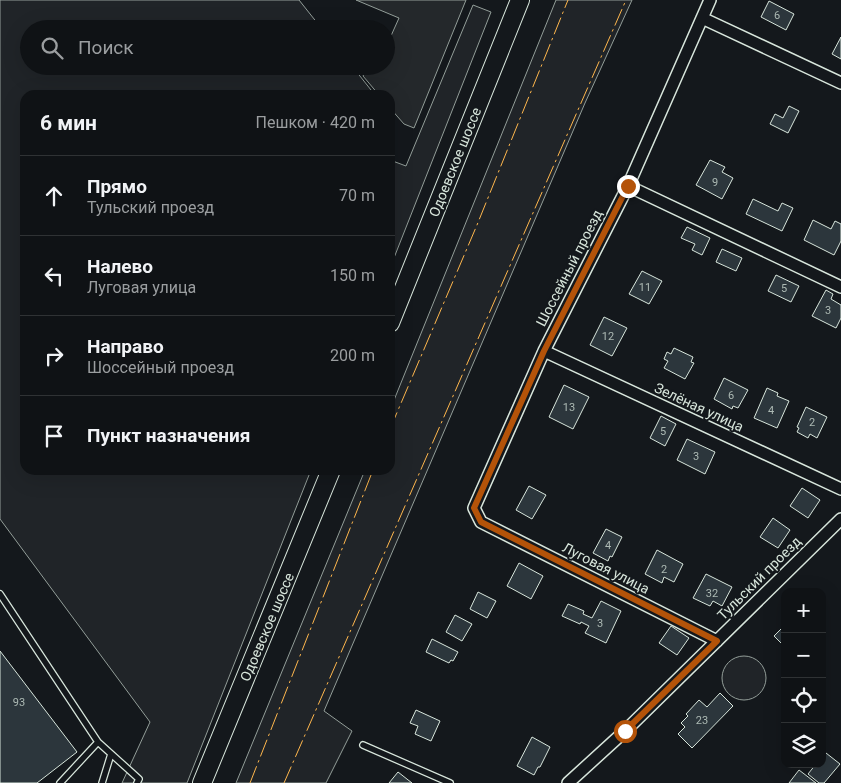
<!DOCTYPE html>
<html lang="ru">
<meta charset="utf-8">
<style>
:root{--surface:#0f1215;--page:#1d2022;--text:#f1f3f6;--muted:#9b9ea0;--line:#2f3234}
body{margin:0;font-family:Roboto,sans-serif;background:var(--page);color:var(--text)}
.controls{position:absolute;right:15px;bottom:15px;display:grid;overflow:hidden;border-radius:10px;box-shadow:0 5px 20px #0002}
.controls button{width:45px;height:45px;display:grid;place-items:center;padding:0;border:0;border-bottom:1px solid var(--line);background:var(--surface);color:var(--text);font:25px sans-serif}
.stop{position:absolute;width:15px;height:15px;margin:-11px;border:4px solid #b45309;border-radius:50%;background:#fff}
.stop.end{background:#b45309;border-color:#fff;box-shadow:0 1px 5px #0008}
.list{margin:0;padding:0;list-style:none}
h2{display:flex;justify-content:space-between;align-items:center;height:65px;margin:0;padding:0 20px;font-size:21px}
h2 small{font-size:16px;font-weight:400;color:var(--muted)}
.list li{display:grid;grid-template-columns:32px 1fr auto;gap:15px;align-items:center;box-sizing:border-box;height:80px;padding:0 20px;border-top:1px solid var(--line)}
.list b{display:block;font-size:19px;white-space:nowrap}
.list p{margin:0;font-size:16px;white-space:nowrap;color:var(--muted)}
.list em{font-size:16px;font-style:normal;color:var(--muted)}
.icon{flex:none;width:28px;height:28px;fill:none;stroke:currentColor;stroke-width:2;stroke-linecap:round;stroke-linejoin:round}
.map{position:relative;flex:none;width:841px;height:783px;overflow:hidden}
.search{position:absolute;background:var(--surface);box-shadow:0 5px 20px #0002;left:20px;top:20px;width:375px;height:55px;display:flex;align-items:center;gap:12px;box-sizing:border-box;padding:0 18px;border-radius:28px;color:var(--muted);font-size:19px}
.panel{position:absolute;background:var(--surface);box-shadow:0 5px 20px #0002;left:20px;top:90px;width:375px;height:385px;border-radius:15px}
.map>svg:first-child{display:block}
.green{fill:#202428;stroke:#939e99}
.parking{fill:#24282b;stroke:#939e99}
.building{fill:#2c363c;stroke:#d8e6dc}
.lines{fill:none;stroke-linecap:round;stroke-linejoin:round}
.service-casing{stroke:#d8e6dc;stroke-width:8}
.minor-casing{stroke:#d8e6dc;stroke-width:14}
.primary-casing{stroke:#d8e6dc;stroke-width:20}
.service{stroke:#14181c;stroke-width:5.5}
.minor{stroke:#14181c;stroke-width:11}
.primary{stroke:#14181c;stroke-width:18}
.power{stroke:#ffb74d;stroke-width:1;stroke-dasharray:18 4 2.5 4;stroke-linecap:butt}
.route{stroke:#b45309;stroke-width:6}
.labels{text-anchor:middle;stroke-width:4;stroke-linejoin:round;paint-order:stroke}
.number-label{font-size:11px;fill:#adbab4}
.street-label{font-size:14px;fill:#d8e6dc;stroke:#14181c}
</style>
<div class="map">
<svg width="841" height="783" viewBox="0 0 841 783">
<rect width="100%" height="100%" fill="#14181c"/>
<path class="green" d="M0,0H299L322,29H29V66H352L375,95H25V470H311L187,783H122L150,722L0,519Z
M556,0H632L585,103L324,711L352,731L326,783H236L365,470H390V410Z
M473,5L491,12L390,268V160L406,166Z
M722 678a22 22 0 1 1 44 0a22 22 0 1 1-44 0Z"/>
<path class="parking" d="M356,0H466L414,128L404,124L390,108V95H379L363,76L368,66H386V47L399,18Z"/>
<path class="building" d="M769,1L794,14L786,30L761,17Z
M841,37V59L832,54Z
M789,106L799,111L788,133L770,124L775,114L783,118Z
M710,160L725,167L722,172L733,178L722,199L696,185Z
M753,199L778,211L782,203L793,208L782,231L746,214Z
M813,220L831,229L835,221L841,224V241L834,255L804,240Z
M687,227L710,238L702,255L692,250L695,244L681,238Z
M722,249L742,258L736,271L716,262Z
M642,271L662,281L649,304L629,294Z
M776,275L799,286L791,302L768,291Z
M826,290L833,294L831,299L841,305V318L836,328L812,316Z
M604,317L627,328L612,356L590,345Z
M674,348L693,357L691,362L694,363L685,379L664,368L668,361L664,359L667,352L671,354Z
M724,378L748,390L738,408L733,406L732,409L714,399Z
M564,385L589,397L573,429L549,417Z
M767,388L778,393L777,396L789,401L777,428L754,418Z
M806,407L827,417L817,438L810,434L808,438L797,432L799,428L797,427Z
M661,416L676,424L665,446L650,438Z
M687,439L715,452L705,474L677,460Z
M529,486L546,495L532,519L516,510Z
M802,488L820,500L808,518L790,506Z
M773,518L790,530L778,548L760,537Z
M606,529L622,537L612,557L610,556L608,561L593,553Z
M657,550L683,564L674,582L664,577L662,583L645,574Z
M519,563L543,576L531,599L507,586Z
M706,574L732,587L722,606L713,601L710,606L693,598Z
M478,592L496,601L487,618L470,609Z
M601,601L621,611L606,643L585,633L589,626L581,622L580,624L562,616L568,604L584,611L583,614L592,618Z
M455,615L472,624L462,641L446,632Z
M785,625V647L774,636Z
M671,626L689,638L677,655L659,643Z
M432,639L458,652L453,661L451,660L449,663L426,652Z
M0,651L77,752L37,783H0Z
M720,693L733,706L692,748L678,734L685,727L681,723L688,716L686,714L699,700L707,707Z
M416,710L440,721L431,741L415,734L418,726L410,723Z
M532,737L550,747L540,767H538L534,775L517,766Z
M826,753L840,764L824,783H819L808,774L816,764H822V757Z
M799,770L816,783H789Z
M398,772L412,783H389Z"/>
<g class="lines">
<defs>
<path id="service" d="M0,594L98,742L139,779L137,783
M363,745L450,783
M60,783L98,742
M102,783L111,754"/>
<path id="minor" d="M710,0L628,186L544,351L474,508L481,522L717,641
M702,18L841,83
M628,186L841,287
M544,351L841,489
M568,783L625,731L841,519"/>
<path id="primary" d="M390,323L520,0
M202,783L331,470"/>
</defs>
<use href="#service" class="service-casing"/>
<use href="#minor" class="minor-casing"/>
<use href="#primary" class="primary-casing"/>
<use href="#service" class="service"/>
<use href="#minor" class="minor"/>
<use href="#primary" class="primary"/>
<path class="power" d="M390,429L477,225L568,0
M250,783L373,470
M284,783L626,0"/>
</g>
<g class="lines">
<path class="route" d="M625,731L717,641L481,522L474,508L544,351L628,186"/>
</g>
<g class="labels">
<g class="number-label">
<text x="777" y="19">6</text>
<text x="715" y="186">9</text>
<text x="645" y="291">11</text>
<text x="784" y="292">5</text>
<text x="828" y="314">3</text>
<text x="608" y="340">12</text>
<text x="731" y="399">6</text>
<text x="569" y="411">13</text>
<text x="771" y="414">4</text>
<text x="812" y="426">2</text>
<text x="663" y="435">5</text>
<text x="696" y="460">3</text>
<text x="608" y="549">4</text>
<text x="664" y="573">2</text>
<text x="712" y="597">32</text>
<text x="600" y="627">3</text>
<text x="19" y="706">93</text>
<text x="702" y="724">23</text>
</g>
<g class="street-label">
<text transform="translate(455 162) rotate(-68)" y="5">Одоевское шоссе</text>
<text transform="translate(569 268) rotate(-63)" y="5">Шоссейный проезд</text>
<text transform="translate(699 407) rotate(25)" y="5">Зелёная улица</text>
<text transform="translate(606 568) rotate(27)" y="5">Луговая улица</text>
<text transform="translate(759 578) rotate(-45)" y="5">Тульский проезд</text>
<text transform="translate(267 627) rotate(-67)" y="5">Одоевское шоссе</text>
</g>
</g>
</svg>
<div class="controls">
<button>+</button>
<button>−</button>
<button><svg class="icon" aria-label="locate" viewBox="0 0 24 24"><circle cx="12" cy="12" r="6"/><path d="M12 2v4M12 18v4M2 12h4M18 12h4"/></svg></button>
<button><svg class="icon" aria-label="layers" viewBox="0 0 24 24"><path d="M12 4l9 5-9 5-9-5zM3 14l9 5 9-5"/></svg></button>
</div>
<div class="stop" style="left:625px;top:731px"></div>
<div class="stop end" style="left:628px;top:186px"></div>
<div class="search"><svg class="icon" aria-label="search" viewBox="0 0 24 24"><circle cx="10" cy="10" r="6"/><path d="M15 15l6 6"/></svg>Поиск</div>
<section class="panel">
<h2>6 мин<small>Пешком · 420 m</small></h2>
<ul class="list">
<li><svg class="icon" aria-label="ahead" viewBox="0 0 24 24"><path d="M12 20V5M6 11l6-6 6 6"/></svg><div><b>Прямо</b><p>Тульский проезд</p></div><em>70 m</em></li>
<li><svg class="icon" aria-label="left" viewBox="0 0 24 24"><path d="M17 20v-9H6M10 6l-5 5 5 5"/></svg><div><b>Налево</b><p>Луговая улица</p></div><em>150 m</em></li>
<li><svg class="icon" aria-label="right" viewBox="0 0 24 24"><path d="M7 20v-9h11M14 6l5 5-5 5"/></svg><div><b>Направо</b><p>Шоссейный проезд</p></div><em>200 m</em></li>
<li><svg class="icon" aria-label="arrive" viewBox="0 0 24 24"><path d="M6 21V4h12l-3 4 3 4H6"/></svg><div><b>Пункт назначения</b></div></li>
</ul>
</section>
</div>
